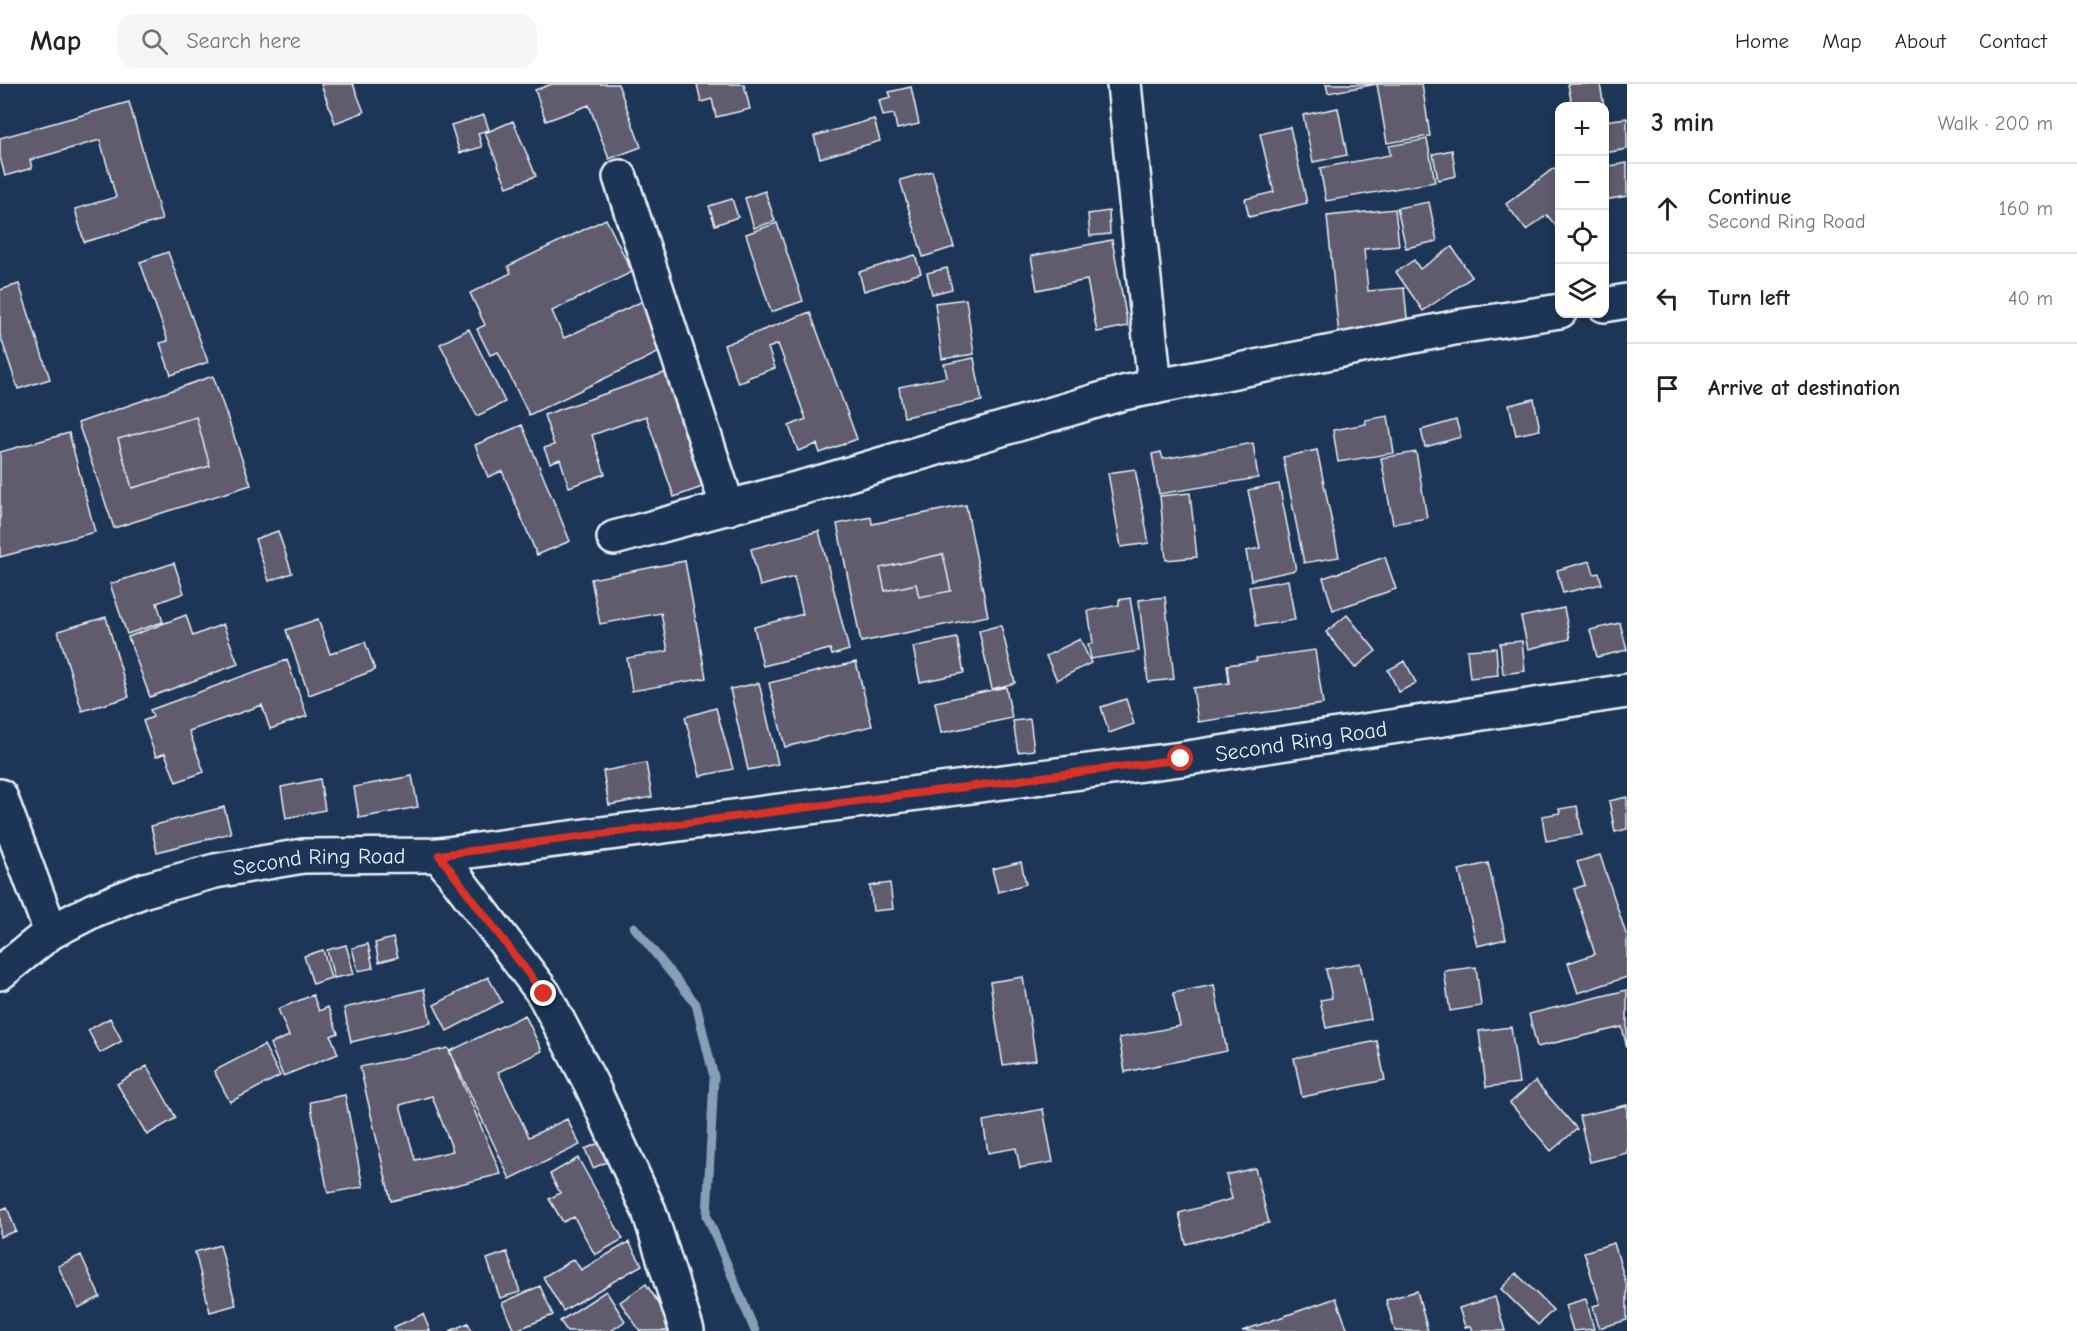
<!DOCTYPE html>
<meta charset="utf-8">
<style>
:root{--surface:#fff;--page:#f6f6f6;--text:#222;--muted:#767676;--line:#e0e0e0}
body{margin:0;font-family:"Comic Neue",sans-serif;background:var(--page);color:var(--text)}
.controls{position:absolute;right:18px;top:18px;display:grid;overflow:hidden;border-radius:12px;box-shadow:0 3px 9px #0003}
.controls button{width:54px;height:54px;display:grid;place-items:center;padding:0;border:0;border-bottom:2px solid var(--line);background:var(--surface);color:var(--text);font:30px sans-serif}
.stop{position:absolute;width:18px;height:18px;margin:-14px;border:4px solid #d93025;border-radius:50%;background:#fff}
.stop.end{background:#d93025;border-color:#fff;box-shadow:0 2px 6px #0008}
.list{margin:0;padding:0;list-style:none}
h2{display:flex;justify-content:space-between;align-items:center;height:78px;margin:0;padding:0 24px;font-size:26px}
h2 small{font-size:20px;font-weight:400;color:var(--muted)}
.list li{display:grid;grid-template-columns:39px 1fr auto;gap:18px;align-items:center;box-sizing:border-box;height:90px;padding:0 24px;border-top:2px solid var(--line)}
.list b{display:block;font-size:22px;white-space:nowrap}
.list p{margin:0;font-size:20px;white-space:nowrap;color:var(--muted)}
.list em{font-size:20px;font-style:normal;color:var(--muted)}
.icon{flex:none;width:33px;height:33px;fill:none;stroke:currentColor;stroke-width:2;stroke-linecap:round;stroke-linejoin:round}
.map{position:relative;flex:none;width:1627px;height:1247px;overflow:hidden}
header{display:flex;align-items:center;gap:36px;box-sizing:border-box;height:84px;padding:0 30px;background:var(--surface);border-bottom:2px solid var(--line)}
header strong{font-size:28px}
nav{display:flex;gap:33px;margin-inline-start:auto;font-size:21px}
.search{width:420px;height:54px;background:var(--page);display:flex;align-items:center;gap:15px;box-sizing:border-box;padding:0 21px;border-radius:18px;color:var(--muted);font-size:22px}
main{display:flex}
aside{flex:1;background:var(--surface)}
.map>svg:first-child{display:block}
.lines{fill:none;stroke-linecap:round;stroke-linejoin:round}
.stream{stroke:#869eb6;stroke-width:9}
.building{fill:#605b6d;stroke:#e8f1f8;stroke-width:1.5;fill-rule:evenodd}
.minor-casing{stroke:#e8f1f8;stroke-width:38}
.minor{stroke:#1d3557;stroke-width:33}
.route{stroke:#d93025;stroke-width:8}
.labels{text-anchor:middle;stroke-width:4.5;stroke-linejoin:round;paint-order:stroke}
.street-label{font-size:22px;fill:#e8f1f8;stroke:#1d3557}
</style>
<header>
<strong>Map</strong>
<div class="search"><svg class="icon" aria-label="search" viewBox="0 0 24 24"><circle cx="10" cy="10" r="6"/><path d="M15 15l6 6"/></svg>Search here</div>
<nav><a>Home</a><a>Map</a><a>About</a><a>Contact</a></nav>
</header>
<main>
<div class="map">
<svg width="1627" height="1247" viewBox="0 0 1627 1247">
<rect width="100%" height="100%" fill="#1d3557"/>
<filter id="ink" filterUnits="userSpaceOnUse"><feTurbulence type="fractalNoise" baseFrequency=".0167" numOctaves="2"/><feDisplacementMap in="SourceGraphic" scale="12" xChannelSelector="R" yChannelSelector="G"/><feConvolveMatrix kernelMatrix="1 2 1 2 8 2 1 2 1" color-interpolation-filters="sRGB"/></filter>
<g filter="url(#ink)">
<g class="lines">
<path class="stream" d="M634,843L696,920L714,993L707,1132L755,1247"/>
</g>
<path class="building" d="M321,0H353L364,28L335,39Z
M552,0H618L641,63L609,75L589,21L546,37L535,6Z
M697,0H744L750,25L716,33L712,15L701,18Z
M1326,0H1422L1430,52L1387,59L1377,0L1328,9Z
M1568,0H1600L1604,22H1572Z
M911,3L919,40L897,45L894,30L883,32L879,16L891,13L889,8Z
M129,18L162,136L84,158L75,125L116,113L100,56L30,76L32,84L5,92L0,73V54Z
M1338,24L1347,71L1313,78L1303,31Z
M484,31L489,46L478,49L482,63L460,69L451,41Z
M1627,34V65L1604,69V37Z
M874,35L880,57L820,74L814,52Z
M513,37L536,92L507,103L485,49Z
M1290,43L1307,119L1249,133L1245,115L1274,108L1260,50Z
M1427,55L1435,98L1326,117L1320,84L1390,71L1389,62Z
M1452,66L1456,92L1438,96L1433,70Z
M1627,79V112L1604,116V83Z
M1554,84L1560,91V147L1547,131L1526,146L1506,120Z
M932,87L954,163L923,173L900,96Z
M765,107L775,137L754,144L745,114Z
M732,115L738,133L715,141L709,122Z
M1429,118L1437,157L1406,164L1397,124Z
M1395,125L1399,162L1364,165L1368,207L1404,204L1408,244L1339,252L1327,132Z
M1109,127L1110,150L1090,152L1088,130Z
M606,135L632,188L552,227L564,254L645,216L668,264L529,331L498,268L490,271L477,245L485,241L470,209L511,189L508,182Z
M777,139L803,217L771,228L746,150Z
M1112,156L1128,242L1097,248L1087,196L1037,206L1031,172Z
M1452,163L1472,193L1423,227L1396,188L1414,176L1420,185Z
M168,168L208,278L171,291L160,259L168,257L140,178Z
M915,171L921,189L864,207L859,188Z
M947,184L952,205L932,210L927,189Z
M19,200L50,295L18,305L0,251V206Z
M966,215L974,270L942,275L935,219Z
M810,228L857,355L820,369L817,360L798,367L789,342L806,335L778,260L768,264L775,284L747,294L748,296L738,299L724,261Z
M469,245L505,318L477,332L440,260Z
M974,274L982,317L904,333L899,303L947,293L944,280Z
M667,288L705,402L674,413L646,332L592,351L605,390L569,403L560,375L550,379L544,364L554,361L544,331Z
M213,292L251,401L114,444L78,339ZM196,333L210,382L132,404L118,355Z
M1534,315L1540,346L1516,351L1509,321Z
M1388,332L1394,369L1338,378L1333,346L1366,340L1365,336Z
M196,333L210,382L132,404L118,355Z
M1456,336L1461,353L1425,363L1421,346Z
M522,341L570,457L537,471L502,387L488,393L475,361Z
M69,349L95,448L0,473V368Z
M1253,359L1258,394L1159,410L1152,370L1161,368L1163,375Z
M1317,366L1339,473L1304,479L1283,373Z
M1416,368L1427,434L1393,440L1381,374Z
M1135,385L1149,459L1121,463L1108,389Z
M1279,400L1296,486L1251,496L1246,467L1260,464L1248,406Z
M1190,409L1197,473L1166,476L1160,412Z
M966,421L988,532L861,558L837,440L871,433L872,440ZM943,470L951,507L919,513L916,500L885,507L880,484Z
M278,447L292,489L269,497L255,455Z
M819,447L849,566L832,571L830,565L763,582L754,543L803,530L794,493L760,502L751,465Z
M943,470L951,507L919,513L916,500L885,507L880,484Z
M1385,473L1396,505L1333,526L1323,494Z
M685,477L706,594L632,607L627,574L668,567L661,529L600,540L591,495Z
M1590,477L1594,490L1599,489L1602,500L1563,509L1557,486Z
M174,479L184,509L157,519L163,538L127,550L110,500Z
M1288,496L1295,536L1256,542L1249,503Z
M1165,513L1174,595L1148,598L1139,516Z
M1130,514L1139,567L1091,575L1088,560L1093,559L1088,527L1119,521V516Z
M1564,524L1570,555L1528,565L1521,533Z
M186,531L193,552L223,540L238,580L150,613L128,553Z
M1347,531L1376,567L1355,584L1326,548Z
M106,533L129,613L82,627L58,547Z
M318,535L330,570L365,558L375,586L309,611L286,546Z
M1620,539L1627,566L1597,573L1590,546Z
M1001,541L1015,599L992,605L979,547Z
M957,554L964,589L920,598L913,563Z
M1080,555L1091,579L1057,596L1046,572Z
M1522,557L1525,587L1503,590L1500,559Z
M1496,564L1498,591L1470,594L1467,566Z
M1315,566L1323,620L1198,638L1193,604L1229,599L1227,581L1257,577L1256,574Z
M287,576L307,632L270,645L262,621L189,647L204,688L176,698L165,669L156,673L143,637L153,633L150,626Z
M1405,577L1416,599L1399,608L1388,586Z
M856,578L872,642L785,663L769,599Z
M759,599L778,680L748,686L730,605Z
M1006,603L1012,634L941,649L935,618Z
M1126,615L1134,640L1109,649L1101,623Z
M716,624L733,685L700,692L685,633Z
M1030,635L1034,666L1018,668L1013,637Z
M646,679L652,713L609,721L603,687Z
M412,692L418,723L359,734L354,703Z
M320,695L325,726L286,734L281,703Z
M1627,713V745L1615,748L1609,717Z
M1577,722L1582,751L1546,757L1542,732L1560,729L1559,725Z
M224,723L231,749L157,768L151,742Z
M1600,771L1627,853V893L1578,909L1568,879L1595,870L1574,805L1585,801L1577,778Z
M1021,778L1026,800L998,808L992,785Z
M1488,779L1506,855L1477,862L1459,786Z
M890,799L893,825L873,827L870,802Z
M393,854L398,873L379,878L375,859Z
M368,860L373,884L358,887L352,864Z
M346,861L354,890L334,894L327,866Z
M323,866L331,894L313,900L304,872Z
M1360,879L1371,935L1326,944L1320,916L1332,914L1326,885Z
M1476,883L1481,922L1450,927L1444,887Z
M488,893L502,918L447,947L434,921Z
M1023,893L1036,976L1003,981L990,898Z
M1214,901L1227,967L1125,988L1119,954L1180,942L1173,909Z
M424,905L431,939L351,958L344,924Z
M1627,906V964L1622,943L1537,963L1529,930Z
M313,911L319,927L328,923L338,949L331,952L338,970L283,992L270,960L289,952L278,925Z
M525,931L542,967L498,988L529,1053L567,1035L580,1061L510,1095L450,967Z
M110,934L122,957L100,969L88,946Z
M1511,943L1519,999L1486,1003L1479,947Z
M1377,957L1385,996L1302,1013L1294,974Z
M264,961L280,992L230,1018L214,987Z
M448,964L501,1090L391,1117L360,983ZM432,1012L453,1067L415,1076L400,1021Z
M147,982L176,1034L147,1051L117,1000Z
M1535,997L1577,1045L1551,1067L1510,1019Z
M345,1011L363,1103L328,1109L310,1018Z
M1627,1021V1069L1590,1078L1579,1032Z
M1043,1025L1053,1078L1020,1084L1016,1064L988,1069L983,1037Z
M606,1056L614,1075L593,1084L585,1065Z
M578,1074L623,1155L595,1171L574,1133L563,1138L549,1115L560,1109L550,1090Z
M1255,1084L1269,1139L1186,1160L1179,1129L1232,1115L1226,1091Z
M7,1123L16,1147L0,1153V1126Z
M629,1158L642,1181L563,1227L543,1193L574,1175L581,1186Z
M1614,1159L1627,1203V1236L1599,1244L1593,1222L1600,1220L1584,1168Z
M220,1161L236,1221L210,1228L195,1168Z
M507,1168L520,1208L500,1214L487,1175Z
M81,1171L100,1213L78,1224L58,1182Z
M1516,1189L1553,1226L1538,1241L1501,1205Z
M646,1200L677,1247H640L620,1218Z
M540,1202L553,1231L514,1247L502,1219Z
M606,1207L625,1237L611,1247H567L560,1237Z
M1417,1207L1428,1247H1395L1386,1216Z
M1495,1213L1505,1247H1473L1471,1242L1465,1243L1459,1224Z
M1336,1214L1348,1247H1242Z
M1586,1215L1594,1245L1573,1247L1565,1221Z
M423,1230L430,1247H395L394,1243Z
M468,1239L472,1247H450Z"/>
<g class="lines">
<defs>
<g id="minor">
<path d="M1124,0L1155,303"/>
<path d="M620,93L728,424"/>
<path d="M1604,221L1627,217"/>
<path d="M614,454L822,398L1123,309L1464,242L1560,227"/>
<path d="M0,712L51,848"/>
<path d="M439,771L544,910L591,1000L649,1127L687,1247"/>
<path id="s1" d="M0,889L51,848L94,826L145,806L215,787L303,772L439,771L1181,675L1627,607"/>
</g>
</defs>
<use href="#minor" class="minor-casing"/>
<use href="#minor" class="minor"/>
</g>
</g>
<g class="lines" filter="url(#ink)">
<path class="route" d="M544,910L439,771L1181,675"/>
</g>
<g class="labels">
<g class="street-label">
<text dy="8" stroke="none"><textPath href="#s1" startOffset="1336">Second Ring Road</textPath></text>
<text dy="8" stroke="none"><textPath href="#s1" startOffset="346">Second Ring Road</textPath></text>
</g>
</g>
</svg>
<div class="controls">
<button>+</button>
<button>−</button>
<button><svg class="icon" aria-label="locate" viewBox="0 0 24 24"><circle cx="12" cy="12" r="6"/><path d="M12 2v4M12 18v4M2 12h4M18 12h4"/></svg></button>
<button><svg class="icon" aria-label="layers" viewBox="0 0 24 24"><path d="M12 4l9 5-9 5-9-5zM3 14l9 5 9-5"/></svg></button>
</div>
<div class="stop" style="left:1181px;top:675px"></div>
<div class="stop end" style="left:544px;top:910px"></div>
</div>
<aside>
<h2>3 min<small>Walk · 200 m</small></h2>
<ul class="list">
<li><svg class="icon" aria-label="ahead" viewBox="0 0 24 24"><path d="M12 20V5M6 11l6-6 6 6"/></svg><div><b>Continue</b><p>Second Ring Road</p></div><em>160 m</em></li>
<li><svg class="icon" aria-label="left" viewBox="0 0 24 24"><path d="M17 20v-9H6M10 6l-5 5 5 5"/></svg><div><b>Turn left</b></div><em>40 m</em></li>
<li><svg class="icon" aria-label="arrive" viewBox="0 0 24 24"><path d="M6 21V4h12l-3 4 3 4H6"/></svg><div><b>Arrive at destination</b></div></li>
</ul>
</aside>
</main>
